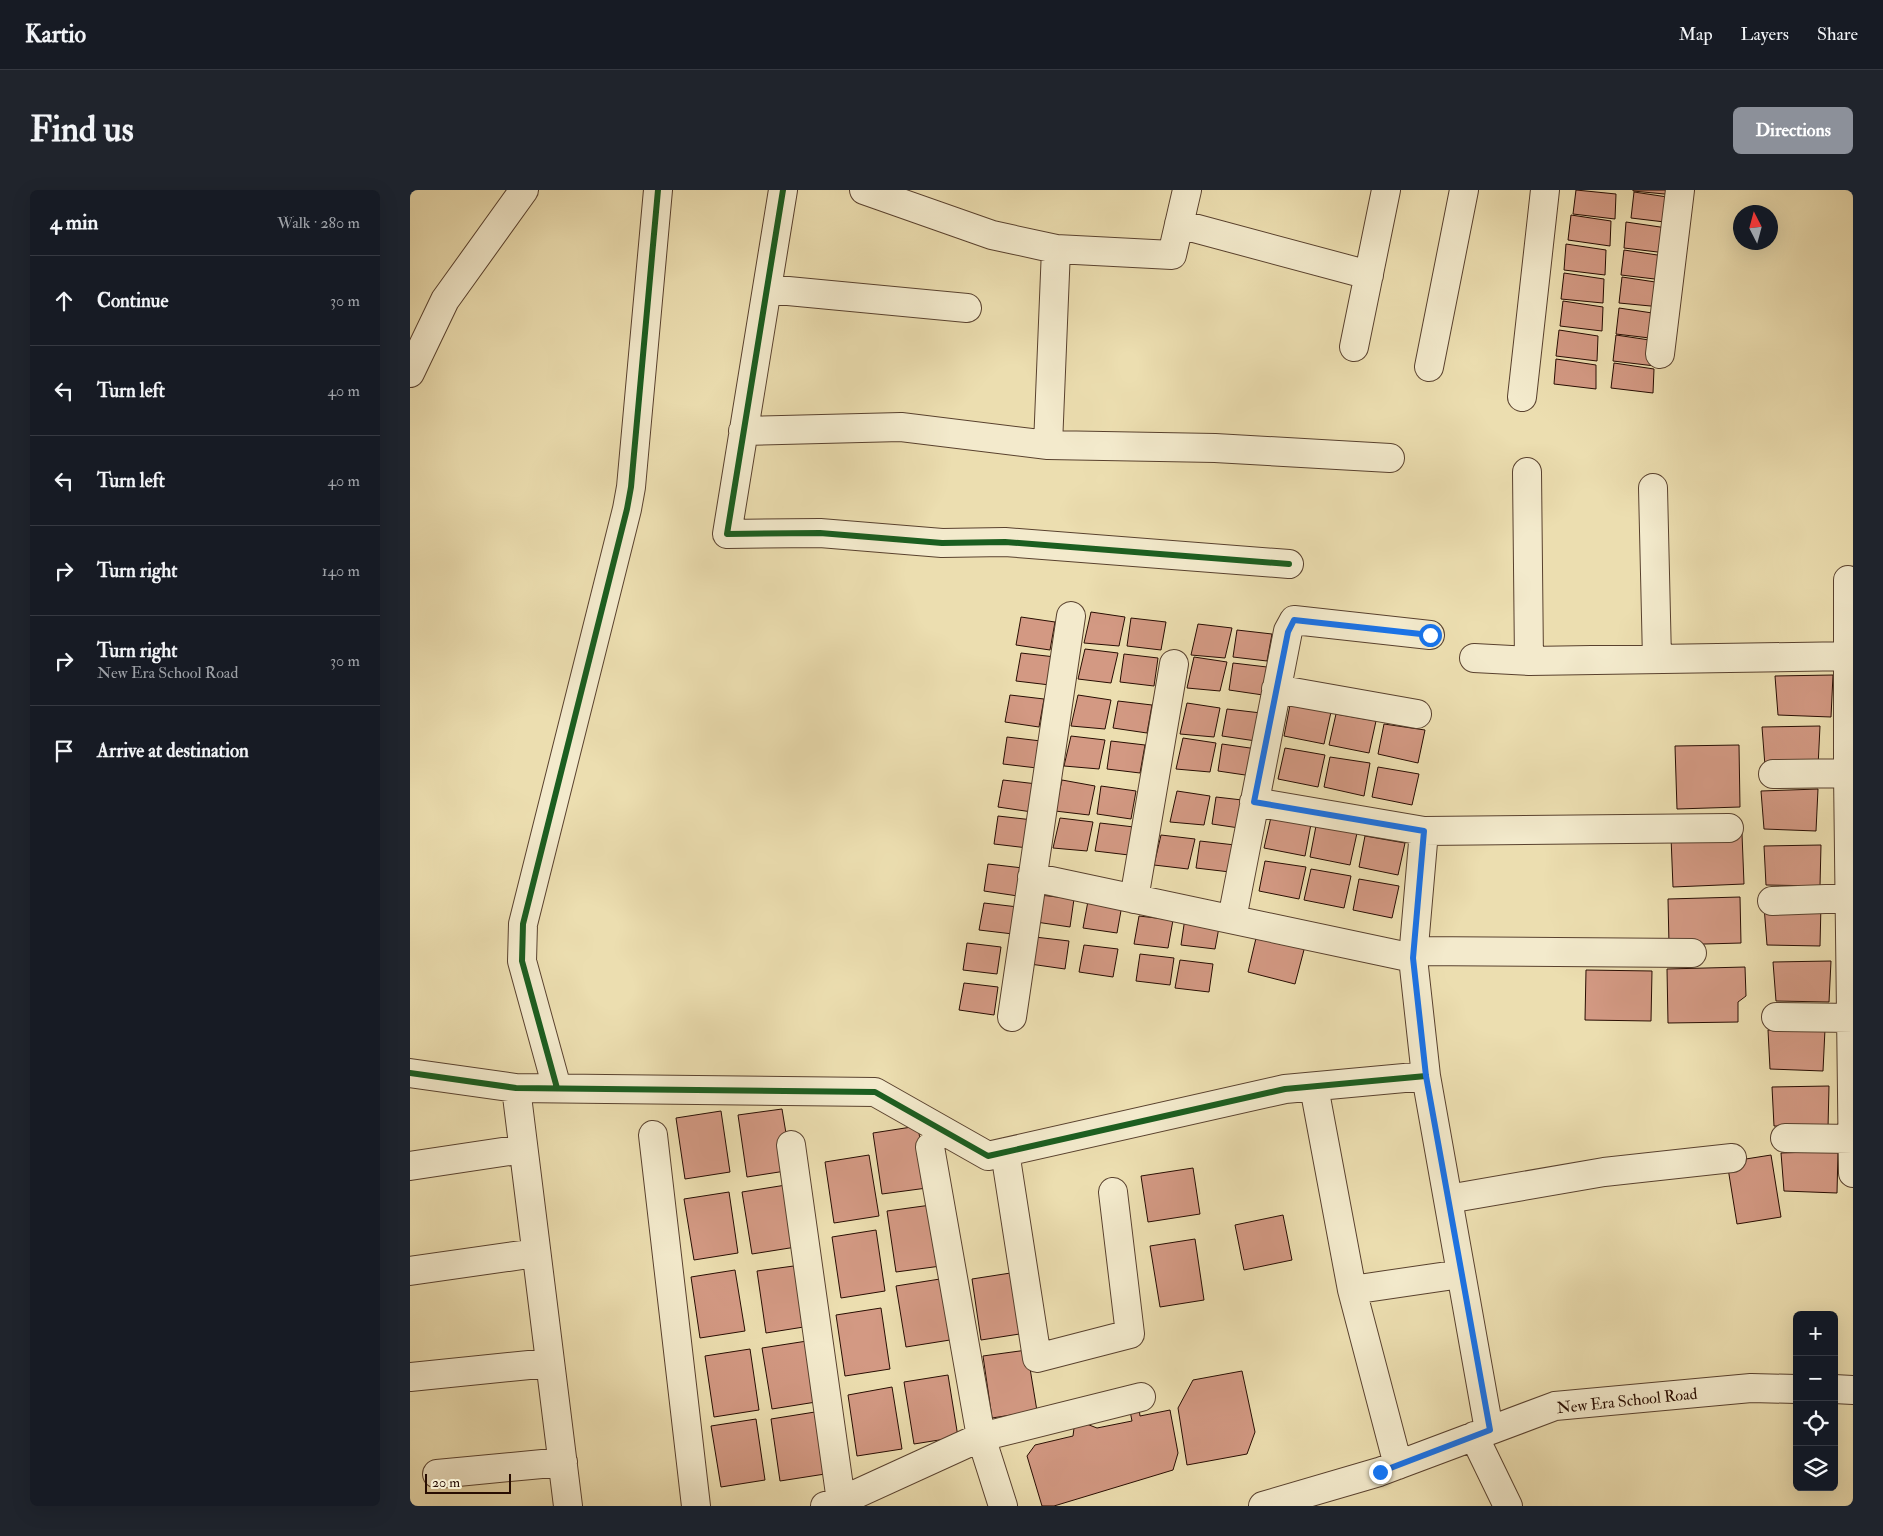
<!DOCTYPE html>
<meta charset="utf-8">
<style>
:root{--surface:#171b24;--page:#20242c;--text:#f1f3f6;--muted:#9ea1a6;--line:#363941;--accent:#8c9099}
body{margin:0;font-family:"IM FELL Double Pica",serif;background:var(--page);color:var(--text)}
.controls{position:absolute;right:15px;bottom:15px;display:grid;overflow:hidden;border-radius:8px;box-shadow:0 5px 20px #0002}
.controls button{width:45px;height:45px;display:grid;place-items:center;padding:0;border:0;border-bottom:1px solid var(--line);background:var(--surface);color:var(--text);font:25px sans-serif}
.compass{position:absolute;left:1323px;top:15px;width:45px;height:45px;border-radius:50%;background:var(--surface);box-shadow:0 5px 20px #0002;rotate:354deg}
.scale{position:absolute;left:15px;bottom:12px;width:86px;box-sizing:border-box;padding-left:5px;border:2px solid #280d02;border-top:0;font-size:14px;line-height:18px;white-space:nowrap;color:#280d02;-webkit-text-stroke:4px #f3eacc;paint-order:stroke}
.stop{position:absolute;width:15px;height:15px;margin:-11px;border:4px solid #1a73e8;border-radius:50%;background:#fff}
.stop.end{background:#1a73e8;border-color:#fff;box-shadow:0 1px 5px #0008}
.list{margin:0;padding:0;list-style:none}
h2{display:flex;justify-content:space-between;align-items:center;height:65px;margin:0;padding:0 20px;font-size:21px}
h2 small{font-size:16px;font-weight:400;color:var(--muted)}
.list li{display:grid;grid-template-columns:32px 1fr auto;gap:15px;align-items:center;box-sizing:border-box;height:90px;padding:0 20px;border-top:1px solid var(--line)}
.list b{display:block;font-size:19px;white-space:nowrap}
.list p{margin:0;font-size:16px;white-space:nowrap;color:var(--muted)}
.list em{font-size:16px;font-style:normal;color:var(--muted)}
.icon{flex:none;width:28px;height:28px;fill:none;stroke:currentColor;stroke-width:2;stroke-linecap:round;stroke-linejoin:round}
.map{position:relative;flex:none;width:1443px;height:1316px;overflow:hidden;border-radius:8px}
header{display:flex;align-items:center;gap:30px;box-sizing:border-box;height:70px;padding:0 25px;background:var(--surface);border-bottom:1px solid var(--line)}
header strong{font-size:24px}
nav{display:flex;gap:28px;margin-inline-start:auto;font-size:18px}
.intro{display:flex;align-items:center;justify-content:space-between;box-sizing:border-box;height:120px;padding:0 30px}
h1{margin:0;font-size:35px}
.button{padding:12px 22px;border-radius:8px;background:var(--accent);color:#fff;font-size:18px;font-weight:700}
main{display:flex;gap:30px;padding:0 30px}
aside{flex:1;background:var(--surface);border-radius:8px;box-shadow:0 5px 20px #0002}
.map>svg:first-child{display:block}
.building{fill:#d39983;stroke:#280d02}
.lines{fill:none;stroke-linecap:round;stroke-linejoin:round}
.minor-casing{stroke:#59412e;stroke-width:30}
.minor{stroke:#f3eacc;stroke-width:28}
.cycleway-casing{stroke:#f3eacc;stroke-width:9}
.cycleway{stroke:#1b5e20;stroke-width:6}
.route{stroke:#1a73e8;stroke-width:6}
.labels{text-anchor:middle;stroke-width:4;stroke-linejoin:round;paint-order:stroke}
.street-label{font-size:16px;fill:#280d02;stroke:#f3eacc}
</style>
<header>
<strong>Kartio</strong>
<nav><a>Map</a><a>Layers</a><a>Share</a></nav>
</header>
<div class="intro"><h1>Find us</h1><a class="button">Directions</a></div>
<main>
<aside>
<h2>4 min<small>Walk · 280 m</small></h2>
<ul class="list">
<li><svg class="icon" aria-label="ahead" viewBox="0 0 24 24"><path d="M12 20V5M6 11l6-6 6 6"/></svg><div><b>Continue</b></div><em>30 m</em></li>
<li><svg class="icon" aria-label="left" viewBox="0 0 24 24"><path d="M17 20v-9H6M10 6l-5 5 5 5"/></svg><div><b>Turn left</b></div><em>40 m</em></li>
<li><svg class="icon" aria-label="left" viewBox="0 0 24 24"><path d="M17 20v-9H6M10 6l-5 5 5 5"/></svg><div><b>Turn left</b></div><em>40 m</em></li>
<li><svg class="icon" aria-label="right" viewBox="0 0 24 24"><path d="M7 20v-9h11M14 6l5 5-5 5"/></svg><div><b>Turn right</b></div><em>140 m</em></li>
<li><svg class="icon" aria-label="right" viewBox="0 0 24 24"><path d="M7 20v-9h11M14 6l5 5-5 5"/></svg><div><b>Turn right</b><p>New Era School Road</p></div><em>30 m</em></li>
<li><svg class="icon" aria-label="arrive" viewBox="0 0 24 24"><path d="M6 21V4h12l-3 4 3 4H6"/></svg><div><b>Arrive at destination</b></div></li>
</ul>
</aside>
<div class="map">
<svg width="1443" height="1316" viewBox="0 0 1443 1316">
<rect width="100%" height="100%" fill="#ecdeb0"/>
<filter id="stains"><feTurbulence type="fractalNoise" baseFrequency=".004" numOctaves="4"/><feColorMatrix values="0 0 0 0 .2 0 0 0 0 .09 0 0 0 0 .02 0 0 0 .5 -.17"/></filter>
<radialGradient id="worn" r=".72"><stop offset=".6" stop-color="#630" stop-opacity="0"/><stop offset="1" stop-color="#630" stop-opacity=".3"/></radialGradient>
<path class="building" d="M1166,0L1206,4L1205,29L1163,24Z
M1265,0V5L1223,1V0Z
M1224,2L1264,8L1263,33L1221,28Z
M1161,25L1201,31L1200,56L1158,50Z
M1216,32L1257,38L1256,63L1214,58Z
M1156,54L1196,60L1195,85L1154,80Z
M1214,60L1254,66L1253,90L1211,85Z
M1154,83L1194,89L1193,113L1151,109Z
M1212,87L1252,93L1251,117L1209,113Z
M1153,111L1193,117L1192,141L1150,136Z
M1209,118L1249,124L1248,149L1206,144Z
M1149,140L1188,146L1187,171L1146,166Z
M1206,145L1246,151L1245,176L1203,171Z
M1146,169L1186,175V199L1144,194Z
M1204,173L1244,179L1243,203L1201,198Z
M681,422L715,427L709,456L674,453Z
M611,427L645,432L640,460L606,455Z
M721,428L756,432L751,460L717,456Z
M788,434L822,438L815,468L781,465Z
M827,440L862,444L857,471L823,467Z
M675,459L708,463L701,493L668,489Z
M611,463L645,467L640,495L606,491Z
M714,464L748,468L744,496L710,492Z
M784,467L817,472L810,501L777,498Z
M823,473L857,477L853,505L819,500Z
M1423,485L1421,527L1368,525L1365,486Z
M600,505L634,509L629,537L595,532Z
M668,505L701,510L695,539L661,536Z
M708,511L742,515L737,543L703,538Z
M777,513L810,518L804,547L770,544Z
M880,515L921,522L914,554L874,546Z
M817,519L851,523L846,551L812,546Z
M926,524L966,531L959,563L919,555Z
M974,534L1015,540L1008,573L968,564Z
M1410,536L1408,577L1355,576L1352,537Z
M661,546L695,550L689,579L654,576Z
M597,547L631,551L627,578L593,574Z
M773,548L806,553L800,582L766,579Z
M701,551L735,555L730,583L697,579Z
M812,554L847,559L842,586L808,581Z
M1329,555L1330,617L1267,619L1265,556Z
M875,558L915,565L908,597L868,589Z
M920,567L960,573L954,606L914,597Z
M968,577L1009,584L1002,615L962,607Z
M593,590L627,594L622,622L588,617Z
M652,590L685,596L679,625L645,621Z
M691,596L726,601L721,629L687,624Z
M1408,599L1406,641L1354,639L1351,601Z
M767,601L800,606L794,635L760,632Z
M806,607L841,611L836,639L802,634Z
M588,626L623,630L618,658L584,654Z
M861,627L901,634L895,666L854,658Z
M650,628L683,632L677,661L643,658Z
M690,633L724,637L719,665L685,661Z
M906,636L947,643L940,675L900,667Z
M1332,644L1334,694L1263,697L1261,647Z
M751,645L785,649L778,679L744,675Z
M955,646L995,653L988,685L949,677Z
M790,651L825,655L820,682L786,678Z
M1411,655L1410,696L1356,695L1354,656Z
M855,671L896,677L889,709L849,701Z
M578,674L613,678L608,706L574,701Z
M901,679L941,686L934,718L894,710Z
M949,689L989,696L982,728L943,720Z
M630,705L664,709L660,737L626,732Z
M1330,707L1331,753L1259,755L1258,709Z
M678,711L712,715L707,743L673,738Z
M574,713L608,717L603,744L569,740Z
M1411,714L1410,756L1357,755L1354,716Z
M729,726L763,730L758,758L724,754Z
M775,728L810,732L805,759L771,755Z
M847,744L895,756L885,794L838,782Z
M625,747L659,751L655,779L620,774Z
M557,753L591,757L587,784L553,780Z
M674,755L708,759L703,787L669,782Z
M730,764L764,768L760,795L726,791Z
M770,770L803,774L799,802L765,798Z
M1421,771L1419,812L1366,811L1363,772Z
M1335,777L1336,806L1328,812V832L1258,833L1257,779Z
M1176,780L1242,781L1241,831L1175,830Z
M554,793L588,797L584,825L549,820Z
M1415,839L1413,881L1360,879L1358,840Z
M1419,896L1418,938L1364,936L1362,897Z
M372,919L382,980L337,987L328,925Z
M311,921L320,982L275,989L266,928Z
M508,936L517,998L472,1004L463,943Z
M1428,961L1427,1003L1374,1001L1371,963Z
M459,965L469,1026L424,1033L415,972Z
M1361,965L1371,1027L1327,1034L1317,972Z
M783,978L790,1024L738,1032L731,986Z
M376,995L386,1057L342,1064L332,1002Z
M319,1002L328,1063L284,1070L274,1009Z
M521,1015L531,1076L486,1082L477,1021Z
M873,1025L882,1070L834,1080L825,1035Z
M466,1040L475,1101L431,1108L422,1047Z
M785,1049L794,1110L750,1117L740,1056Z
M391,1075L400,1136L356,1143L347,1081Z
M325,1080L335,1141L290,1148L281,1087Z
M607,1082L616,1143L571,1150L562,1089Z
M530,1089L540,1150L496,1157L486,1096Z
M471,1118L480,1179L435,1186L426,1125Z
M397,1151L406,1212L362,1219L352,1158Z
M340,1159L349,1220L304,1227L295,1166Z
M617,1160L627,1221L582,1228L573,1166Z
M832,1181L845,1242L837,1264L777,1275L768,1218L783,1190Z
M538,1185L548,1247L504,1254L494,1192Z
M482,1197L492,1259L447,1266L438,1205Z
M729,1219L730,1226L760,1220L768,1263L763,1280L644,1316H632L617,1266L625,1255L663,1246L664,1238L674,1233L687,1238L722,1231L720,1221Z
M405,1222L415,1284L370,1291L361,1229Z
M346,1229L355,1290L311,1297L301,1236Z"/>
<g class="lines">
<defs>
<path id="minor" d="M373,0L317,344L410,343L532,353L595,352L879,374
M454,0L582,45L646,59L762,65L777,0
M769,34L959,85
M357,99L557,118
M944,157L976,0
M1250,164L1270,0
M1019,177L1054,0
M0,183L35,110L114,0
M1112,207L1135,0
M333,241L491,237L638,255L646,59
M638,255L805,258L980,268
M1117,282L1119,471
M1243,298L1247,469
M1438,390V583L1443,983
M1064,468L1119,471L1443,466
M866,499L1007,524
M1363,584L1443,583
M844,612L1014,641L1319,638
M1014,641L1003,768L1016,886L1079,1240
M622,687L1003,768
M724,709L764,474
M1362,711L1443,708
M822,729L878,441L884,430L1020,445
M1004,761L1282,763
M602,827L661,426
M1366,827L1443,828
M0,883L106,898L465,902L578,966L875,899L1016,886
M904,897L942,1100L988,1275
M106,898L158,1316
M147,898L112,771L113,734L217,319L221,297L248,0
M243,945L286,1316
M1375,948L1443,949
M381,955L431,1311
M520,957L571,1247L593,1316
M595,962L627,1168L720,1144L703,1002
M0,976L113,959
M1038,1009L1194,982L1322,968
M0,1081L126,1063
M942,1100L1051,1084
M0,1187L139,1173
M1424,1199L1443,1200
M1064,1246L1098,1316
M27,1284L153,1272
M415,1316L431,1311L571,1247L731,1207
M853,1316L969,1282L1145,1216L1341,1198L1387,1199"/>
</defs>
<use href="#minor" class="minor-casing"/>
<use href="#minor" class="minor"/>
<defs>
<path id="cycleway" d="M373,0L317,344L410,343L532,353L595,352L879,374
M0,883L106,898L465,902L578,966L875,899L1016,886
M147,898L112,771L113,734L217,319L221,297L248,0"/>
</defs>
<use href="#cycleway" class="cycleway-casing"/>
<use href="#cycleway" class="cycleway"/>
</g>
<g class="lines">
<path class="route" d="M970,1282L1080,1240L1016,886L1003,768L1014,641L844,612L878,442L884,430L1020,445"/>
</g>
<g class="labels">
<g class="street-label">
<text transform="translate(1217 1210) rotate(-6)" y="6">New Era School Road</text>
</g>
</g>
<rect width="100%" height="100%" filter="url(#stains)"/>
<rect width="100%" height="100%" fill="url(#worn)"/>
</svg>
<div class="controls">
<button>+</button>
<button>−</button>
<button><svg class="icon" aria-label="locate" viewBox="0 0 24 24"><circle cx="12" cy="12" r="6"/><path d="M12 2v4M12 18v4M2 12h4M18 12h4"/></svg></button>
<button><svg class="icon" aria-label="layers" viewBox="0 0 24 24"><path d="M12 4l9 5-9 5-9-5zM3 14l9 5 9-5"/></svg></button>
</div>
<svg class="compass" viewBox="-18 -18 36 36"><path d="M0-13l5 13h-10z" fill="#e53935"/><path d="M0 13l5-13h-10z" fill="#9ea1a6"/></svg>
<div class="scale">20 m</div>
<div class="stop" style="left:1020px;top:445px"></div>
<div class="stop end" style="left:970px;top:1282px"></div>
</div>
</main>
